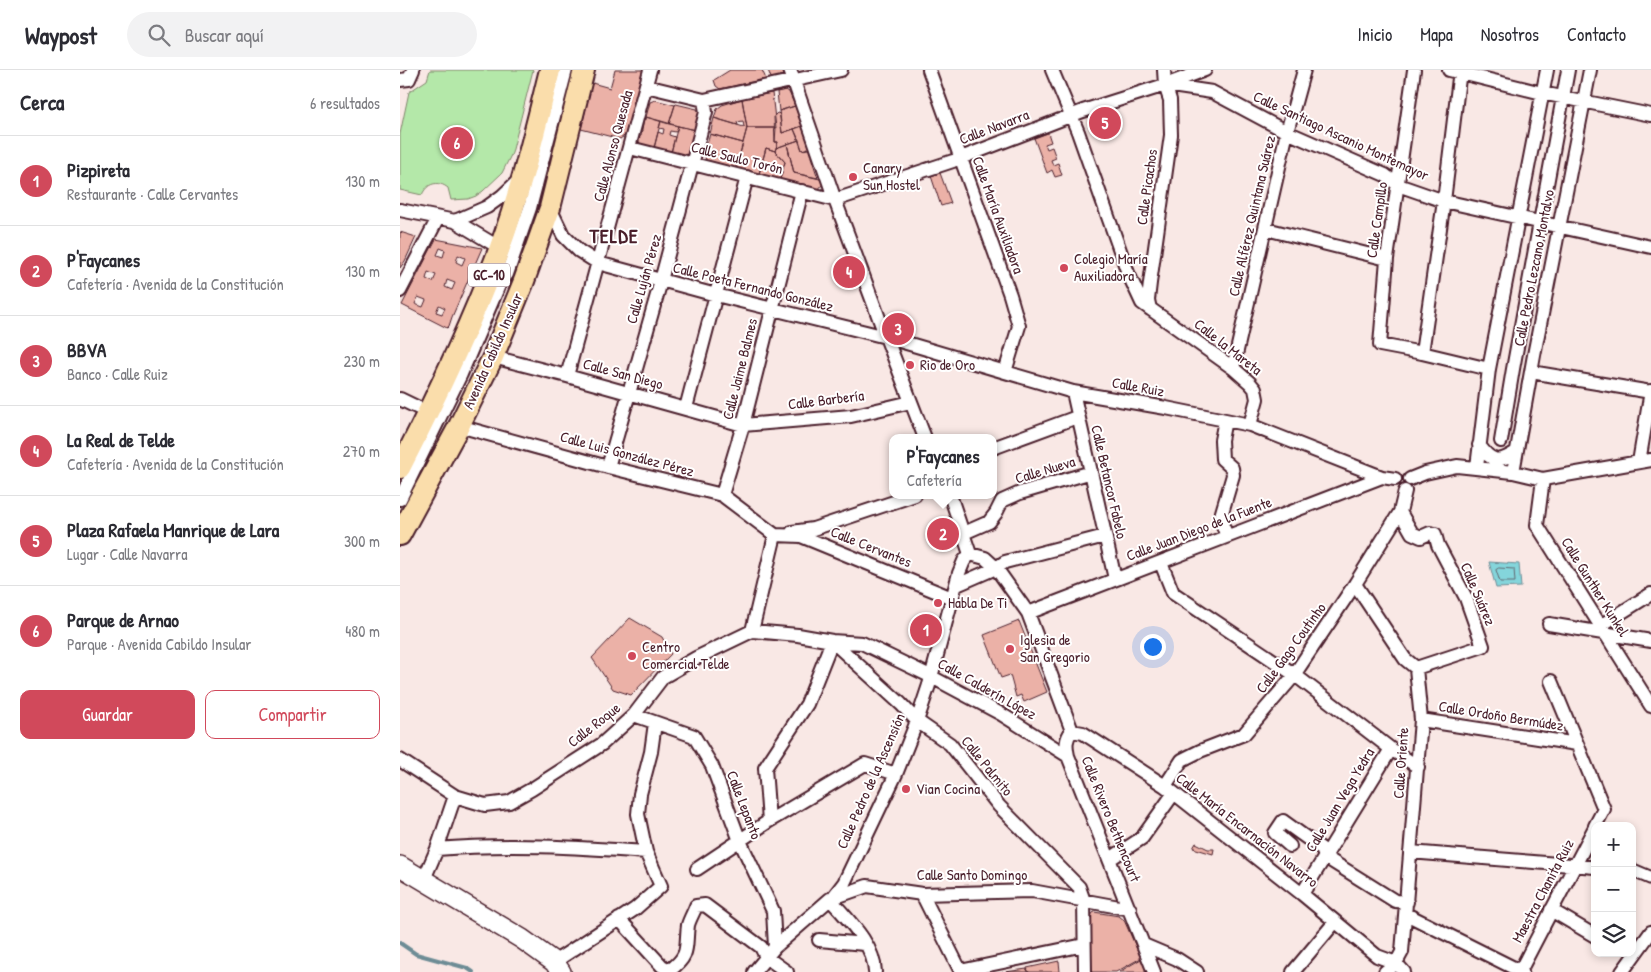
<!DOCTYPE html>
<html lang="es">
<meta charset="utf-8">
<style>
:root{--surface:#fff;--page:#f2f2f3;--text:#2b2b33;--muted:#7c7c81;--line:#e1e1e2;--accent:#d1495b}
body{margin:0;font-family:"Patrick Hand",sans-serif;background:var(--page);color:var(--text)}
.controls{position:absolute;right:15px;bottom:15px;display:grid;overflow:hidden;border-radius:10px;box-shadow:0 2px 8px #0003}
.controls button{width:45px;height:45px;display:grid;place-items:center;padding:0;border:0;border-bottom:1px solid var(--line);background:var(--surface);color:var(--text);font:25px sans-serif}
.you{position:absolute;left:752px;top:576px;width:18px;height:18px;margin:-12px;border:4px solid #fff;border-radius:50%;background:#1a73e8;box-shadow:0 0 0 8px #1a73e833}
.badge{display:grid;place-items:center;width:32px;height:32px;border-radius:50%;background:var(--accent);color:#fff;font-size:16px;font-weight:700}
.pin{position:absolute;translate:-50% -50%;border:2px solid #fff;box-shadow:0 1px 5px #0006}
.popup{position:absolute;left:489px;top:364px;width:108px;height:65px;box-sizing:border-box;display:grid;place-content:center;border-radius:10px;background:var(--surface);filter:drop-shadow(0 1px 4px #0005);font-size:16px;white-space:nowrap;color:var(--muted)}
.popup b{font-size:19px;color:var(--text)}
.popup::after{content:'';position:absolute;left:50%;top:100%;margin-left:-10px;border:10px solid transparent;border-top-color:var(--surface)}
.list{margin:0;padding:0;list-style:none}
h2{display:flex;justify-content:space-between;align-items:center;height:65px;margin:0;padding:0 20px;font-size:21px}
h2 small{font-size:16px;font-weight:400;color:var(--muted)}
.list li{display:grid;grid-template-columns:32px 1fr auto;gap:15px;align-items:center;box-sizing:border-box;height:90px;padding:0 20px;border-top:1px solid var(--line)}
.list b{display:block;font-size:19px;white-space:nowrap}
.list p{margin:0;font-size:16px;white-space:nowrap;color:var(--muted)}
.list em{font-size:16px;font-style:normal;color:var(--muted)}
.actions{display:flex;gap:10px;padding:15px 20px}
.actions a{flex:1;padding:11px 0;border:1px solid var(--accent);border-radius:10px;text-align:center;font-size:18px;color:var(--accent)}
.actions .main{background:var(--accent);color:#fff}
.icon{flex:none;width:28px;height:28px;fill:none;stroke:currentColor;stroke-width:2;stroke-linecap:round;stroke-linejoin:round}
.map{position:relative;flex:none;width:1251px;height:902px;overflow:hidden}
header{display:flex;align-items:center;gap:30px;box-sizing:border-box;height:70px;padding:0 25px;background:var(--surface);border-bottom:1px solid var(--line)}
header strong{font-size:24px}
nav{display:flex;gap:28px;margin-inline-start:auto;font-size:18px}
.search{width:350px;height:45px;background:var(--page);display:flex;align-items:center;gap:12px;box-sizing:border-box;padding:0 18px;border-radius:28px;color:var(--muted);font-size:19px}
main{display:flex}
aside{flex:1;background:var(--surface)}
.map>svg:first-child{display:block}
.green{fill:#b4e8a9;stroke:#7f846a}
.water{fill:#84d5db;stroke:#6d8c95}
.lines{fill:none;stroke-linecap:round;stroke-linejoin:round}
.shore{stroke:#616871;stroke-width:1}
.stream{stroke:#6d8c95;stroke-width:4}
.building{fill:#ebb1a7;stroke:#4a1f2b;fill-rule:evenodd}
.street-casing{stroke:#4a1f2b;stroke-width:16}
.secondary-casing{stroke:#4a1f2b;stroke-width:22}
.primary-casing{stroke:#4a1f2b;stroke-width:24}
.street{stroke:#fff;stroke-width:12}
.secondary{stroke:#fff;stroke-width:19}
.primary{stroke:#faddab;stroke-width:20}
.poi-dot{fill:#d1495b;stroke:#fff;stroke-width:2}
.labels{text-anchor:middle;stroke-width:4;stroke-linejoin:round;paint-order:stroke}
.shield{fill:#fff;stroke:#80626b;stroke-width:1}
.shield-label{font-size:14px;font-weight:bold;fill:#4a1f2b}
.street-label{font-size:15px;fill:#4a1f2b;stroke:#fff}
.poi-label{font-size:15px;fill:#4a1f2b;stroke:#fff;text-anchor:start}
.district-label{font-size:20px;font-weight:bold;letter-spacing:1px;fill:#4a1f2b;stroke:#fff}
</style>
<header>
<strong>Waypost</strong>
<div class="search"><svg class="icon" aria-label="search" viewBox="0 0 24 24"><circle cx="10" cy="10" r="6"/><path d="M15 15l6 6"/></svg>Buscar aquí</div>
<nav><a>Inicio</a><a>Mapa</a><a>Nosotros</a><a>Contacto</a></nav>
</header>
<main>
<aside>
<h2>Cerca<small>6 resultados</small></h2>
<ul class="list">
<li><span class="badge">1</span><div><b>Pizpireta</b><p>Restaurante · Calle Cervantes</p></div><em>130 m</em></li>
<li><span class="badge">2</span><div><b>P'Faycanes</b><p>Cafetería · Avenida de la Constitución</p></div><em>130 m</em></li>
<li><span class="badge">3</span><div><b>BBVA</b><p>Banco · Calle Ruiz</p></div><em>230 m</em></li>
<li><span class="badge">4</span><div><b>La Real de Telde</b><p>Cafetería · Avenida de la Constitución</p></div><em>270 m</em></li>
<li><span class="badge">5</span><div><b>Plaza Rafaela Manrique de Lara</b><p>Lugar · Calle Navarra</p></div><em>300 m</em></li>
<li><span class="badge">6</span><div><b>Parque de Arnao</b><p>Parque · Avenida Cabildo Insular</p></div><em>480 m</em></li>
</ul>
<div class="actions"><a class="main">Guardar</a><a>Compartir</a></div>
</aside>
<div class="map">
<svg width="1251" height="902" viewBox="0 0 1251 902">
<rect width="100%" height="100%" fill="#f9e8e5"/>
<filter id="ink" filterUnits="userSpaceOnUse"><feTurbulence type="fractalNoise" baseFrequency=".02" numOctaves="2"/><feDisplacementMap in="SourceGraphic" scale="10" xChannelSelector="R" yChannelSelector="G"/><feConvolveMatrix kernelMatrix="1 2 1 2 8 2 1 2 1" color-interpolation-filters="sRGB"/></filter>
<g filter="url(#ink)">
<path class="green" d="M30,0H133L112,83L102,103L83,121L76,126L68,129L51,130L48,118C38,110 27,113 22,125L0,120V64L9,22L27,10Z"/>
<path class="water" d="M1089,492L1119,494L1121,517L1096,518Z"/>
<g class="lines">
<path class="shore" d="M1099,498L1114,499L1115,512H1100L1096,500Z"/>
<path class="stream" d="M0,873L16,884L67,898L73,902"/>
</g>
<path class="building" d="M215,0H244L227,64L220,69L181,59L192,13L210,18Z
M330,0H362L366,9L320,19L316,16L314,10Z
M368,0H382L384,5L375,9L371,8Z
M386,20L389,22L395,36L379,41L377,22Z
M372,23L376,58H347L342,29Z
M342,29L347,58L344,57L343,51L337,52L338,55L314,48L317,39L322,35Z
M255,30L275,35L269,54L246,47L250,32Z
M276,34L297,39L301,46L296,60L269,54L275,35Z
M395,36L402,56L382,63L379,41Z
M377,43L380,44L382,63L394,59L399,70L376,78L378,72H375L374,46Z
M246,47L261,51L254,78L240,74L239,71L240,66H241L244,49H246Z
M314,48L347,58L343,73L310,64Z
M261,51L278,56L276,62L270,61L269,65L275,67L271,83L254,78L258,62L263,64L264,59L259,58Z
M278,56L296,60L289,87L271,82Z
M402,56L410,79H408L402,80L394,59Z
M347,58H376L375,72H378L375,81L366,78L359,104L336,98Z
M648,63L651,72L645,74L647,79L652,77L656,88L651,90L653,95L658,93L662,105L655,107L652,100L647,103L634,68Z
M310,64L343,73L336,98L306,90L304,85Z
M399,70L402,80L408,78L418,108L394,103L387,74Z
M387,74L394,103L420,109L423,114L417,121L380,109L385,92L375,81L376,78Z
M366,78L375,81L385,92L380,109L378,110L359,104Z
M540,103L551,133L541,136L531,106Z
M0,162L16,167L5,191L0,198Z
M36,169L82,178L52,247L49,256L47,258L2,235ZM40,178L45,180L43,187L37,185ZM58,185L65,188L62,195L56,192ZM28,202L36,205L33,212L26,209ZM47,210L55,213L52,220L45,217ZM18,227L26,230L23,237L15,234ZM39,235L45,238L42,244L36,242Z
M230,548L262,567L271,584L231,625L213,619L192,588Z
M619,551L647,622L624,632L621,625L616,627L610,605L601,608L584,565Z
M796,773L808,779H814L813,784L793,778Z
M694,842L719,846L724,850L741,888L716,902H692L688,849Z
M741,889L747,902H719Z
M659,891L660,902H628L627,898Z
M627,899L629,902H605Z"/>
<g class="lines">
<defs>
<path id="street" d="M390,0L435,130L486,267L525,368
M529,0L610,225L619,256L605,302
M652,0L678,62L728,203L742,233L833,298L850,313L855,319L857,329L850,355
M1014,0L987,189L980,275L1022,283L1089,299
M1049,0L1142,23L1251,45
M0,10L9,9L13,0
M765,15L812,22L887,62L985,105L998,115L1044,131L1251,177
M246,16L304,30L441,0
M230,78L435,130L553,91L683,41L765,15L805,0
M150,138L163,165L179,181L198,193L316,225L486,267L673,322L766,338L850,355L982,407L995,409
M0,140L55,151L100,178
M55,151L87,137L102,126L121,108
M866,159L987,189
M0,221L38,148
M750,239L748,230L750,213L771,65L770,30L765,15L764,0
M1022,283L1044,131L1060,0
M93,287L167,306L343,355L451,346L511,332
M833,298L887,62L904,0
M1131,302L1251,322
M167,306L250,0
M673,322L715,509
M0,329L29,343
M286,338L347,107
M825,350L821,370L822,389L832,398L833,405L820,449L827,466
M59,356L208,397L322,425L375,465
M1101,371L1113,299L1168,0
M1079,375C1091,392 1098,394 1116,382
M593,378L677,347
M1239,392L1251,321
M208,397L259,218L306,42L304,30
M1077,397L1089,299L1147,0
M1113,402L1134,285L1190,0
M1010,409L1025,403L1057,396L1113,402L1143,409L1251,390
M1143,409L1137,455L1251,636
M322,425L343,355L402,121
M550,425L570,484
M0,429L61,304L100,213L107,204L130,138L166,0
M1000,442L1012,463L1021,467L1030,463L1035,464L1038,475L1066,528L1083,576L1016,598
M392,462L413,459L515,425
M564,463L589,452L596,443L602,431L620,423L685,404H691
M375,465L401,466L552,528
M761,493L773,523L895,605L991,679L1018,697
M955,514L1005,589L1016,598L1021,650L1002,882L996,893L985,902
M557,515L596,498L605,492L705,466
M628,543L982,407
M1149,554L1251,571
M1200,556L1251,524
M352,561L375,465
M432,571L501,634L517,651L550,674L599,736L679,817L684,831L685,902
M1151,611L1204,739L1195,756
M234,645L294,666L312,696L340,771L373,841L375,877
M1021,650L1177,674
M672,661L683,663L765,716L902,824L977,886L996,893L1004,902
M672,661C665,669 666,676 668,686L754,902
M0,690L55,726L85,735L109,732L132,719L202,674L234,645L263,607L296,588L352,561L398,565L432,571L462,573L530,606L601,644L668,686
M765,716L782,690L800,681L844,664L892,608L955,514L1000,442L1005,421
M369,751L365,698L407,634L432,571
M890,776L875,763L883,751L922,779L925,787L995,831L1007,832
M37,779C107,773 176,777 246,782
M1010,782L1195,797
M710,789L742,768L774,723
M297,799L369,751L465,694L496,704
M1232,800L1251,808
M24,809L37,779L55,726
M522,824L561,902
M902,824L991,679
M434,826L444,813L496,704L517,651L529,615L559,503L564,491L570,484L585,488L596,498L628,543L672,661
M430,829C448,850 474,874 475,902
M1151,840L1195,866
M1006,844L1122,902
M219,849L262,896L270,900C291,885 285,876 288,855C290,848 294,842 296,836L305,835L361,877L366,887L387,902
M419,870L465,874
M744,875L777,889L797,902
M154,892L235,839L261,816L246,782L238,744L240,724L251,682L255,653
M560,901L684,875
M1120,901L1195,757
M354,902L375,877L430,829L467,816L522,824L632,821L730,839
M893,902L935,852
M1222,902L1251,862"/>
<path id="secondary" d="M0,796L122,869L154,892L161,902"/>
<path id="primary" d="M0,398C36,328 71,254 99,180C121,121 135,60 150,0
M0,465L59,356L93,287L124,211L150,138L184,0"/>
</defs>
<use href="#street" class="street-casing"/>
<use href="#secondary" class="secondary-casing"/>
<use href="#primary" class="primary-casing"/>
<use href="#street" class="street"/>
<use href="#secondary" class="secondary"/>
<use href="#primary" class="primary"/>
</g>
</g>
<g class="poi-dot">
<circle cx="453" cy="107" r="5"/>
<circle cx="664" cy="198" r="5"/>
<circle cx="510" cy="295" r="5"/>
<circle cx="538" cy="533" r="5"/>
<circle cx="610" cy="579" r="5"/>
<circle cx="232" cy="586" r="5"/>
<circle cx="506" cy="719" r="5"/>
</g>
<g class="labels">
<rect class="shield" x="68" y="193.5" width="42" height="23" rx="4"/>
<g class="shield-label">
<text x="89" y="210">GC-10</text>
</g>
<g class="street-label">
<text transform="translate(594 57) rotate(-21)" y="5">Calle Navarra</text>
<text transform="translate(941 66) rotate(25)" y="5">Calle Santiago Ascanio Montemayor</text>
<text transform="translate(213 76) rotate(-75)" y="5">Calle Alonso Quesada</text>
<text transform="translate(337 88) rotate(14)" y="5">Calle Saulo Torón</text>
<text transform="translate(747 117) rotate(-82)" y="5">Calle Picachos</text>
<text transform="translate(598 145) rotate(70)" y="5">Calle María Auxiliadora</text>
<text transform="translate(852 146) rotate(-77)" y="5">Calle Alférez Quintana Suárez</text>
<text transform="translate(977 150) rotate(-82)" y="5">Calle Campillo</text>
<text transform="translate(1134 198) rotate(-79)" y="5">Calle Pedro Lezcano Montalvo</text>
<text transform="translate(244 209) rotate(-74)" y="5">Calle Luján Pérez</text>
<text transform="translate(353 217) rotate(14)" y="5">Calle Poeta Fernando González</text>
<text transform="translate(828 277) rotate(38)" y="5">Calle la Mareta</text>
<text transform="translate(93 281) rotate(-66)" y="5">Avenida Cabildo Insular</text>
<text transform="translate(340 299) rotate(-76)" y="5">Calle Jaime Balmes</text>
<text transform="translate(223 304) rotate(15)" y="5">Calle San Diego</text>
<text transform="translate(738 317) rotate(10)" y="5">Calle Ruiz</text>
<text transform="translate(426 330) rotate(-7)" y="5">Calle Barbería</text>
<text transform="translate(227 384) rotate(15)" y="5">Calle Luis González Pérez</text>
<text transform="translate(645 400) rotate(-17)" y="5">Calle Nueva</text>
<text transform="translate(709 412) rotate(77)" y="5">Calle Betancor Fabelo</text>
<text transform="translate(799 459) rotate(-21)" y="5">Calle Juan Diego de la Fuente</text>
<text transform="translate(471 477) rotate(22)" y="5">Calle Cervantes</text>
<text transform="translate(1195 517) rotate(58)" y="5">Calle Gunther Kunkel</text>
<text transform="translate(1078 524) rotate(67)" y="5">Calle Suárez</text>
<text transform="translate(891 578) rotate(-54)" y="5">Calle Gago Coutinho</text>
<text transform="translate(587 619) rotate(29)" y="5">Calle Calderín López</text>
<text transform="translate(1101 646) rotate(9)" y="5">Calle Ordoño Bermúdez</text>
<text transform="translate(194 655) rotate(-38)" y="5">Calle Roque</text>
<text transform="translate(1001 693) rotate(-86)" y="5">Calle Oriente</text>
<text transform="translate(587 696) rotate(51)" y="5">Calle Palmito</text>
<text transform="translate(471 711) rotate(-66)" y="5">Calle Pedro de la Ascensión</text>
<text transform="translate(940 730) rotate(-59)" y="5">Calle Juan Vega Yedra</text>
<text transform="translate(344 735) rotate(69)" y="5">Calle Lepanto</text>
<text transform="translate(711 749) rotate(68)" y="5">Calle Rivero Bethencourt</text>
<text transform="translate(847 760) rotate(38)" y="5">Calle María Encarnación Navarro</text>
<text x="572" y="810">Calle Santo Domingo</text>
<text transform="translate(1143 821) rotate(-62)" y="5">Maestra Chanita Ruiz</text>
</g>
<g class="poi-label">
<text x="463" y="103">Canary<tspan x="463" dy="17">Sun Hostel</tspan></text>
<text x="674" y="194">Colegio María<tspan x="674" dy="17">Auxiliadora</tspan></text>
<text x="520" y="300">Rio de Oro</text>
<text x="548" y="538">Habla De Ti</text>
<text x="620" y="575">Iglesia de<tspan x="620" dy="17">San Gregorio</tspan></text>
<text x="242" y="582">Centro<tspan x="242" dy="17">Comercial Telde</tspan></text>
<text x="516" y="724">Vian Cocina</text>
</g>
<g class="district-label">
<text x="214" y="173">TELDE</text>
</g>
</g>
</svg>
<div class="controls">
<button>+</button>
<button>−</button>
<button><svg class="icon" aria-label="layers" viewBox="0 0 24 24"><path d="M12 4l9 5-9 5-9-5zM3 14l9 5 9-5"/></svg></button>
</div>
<div class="you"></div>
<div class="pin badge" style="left:526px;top:560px">1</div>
<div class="pin badge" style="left:543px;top:464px">2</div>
<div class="popup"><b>P'Faycanes</b>Cafetería</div>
<div class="pin badge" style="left:498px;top:259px">3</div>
<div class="pin badge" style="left:449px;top:202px">4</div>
<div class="pin badge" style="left:705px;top:53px">5</div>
<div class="pin badge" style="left:57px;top:73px">6</div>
</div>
</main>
